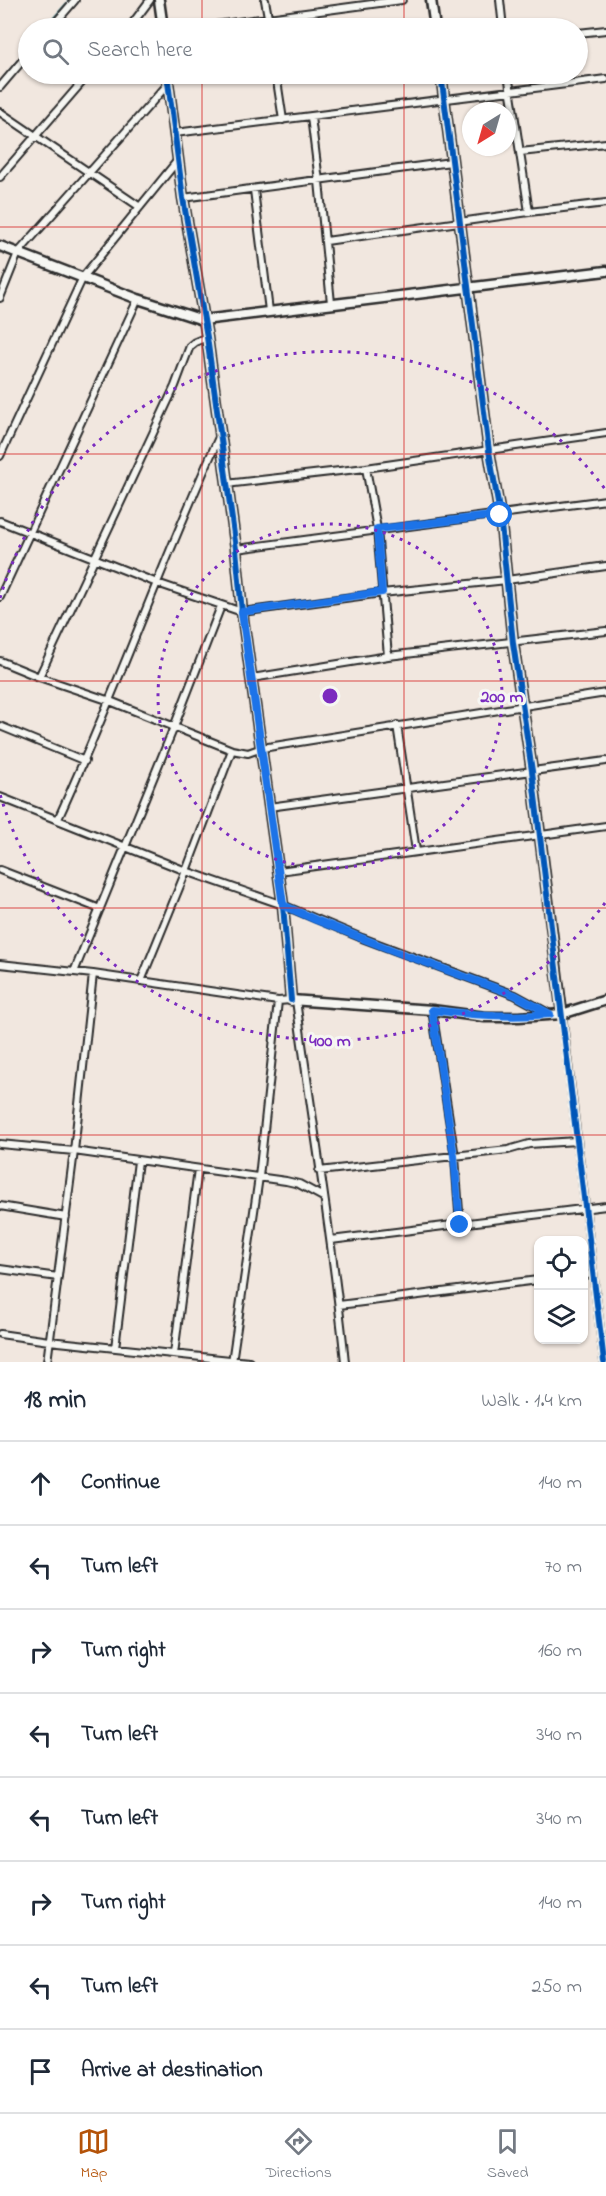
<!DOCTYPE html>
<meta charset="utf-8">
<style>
:root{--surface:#fff;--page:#f6f6f7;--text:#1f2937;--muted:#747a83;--line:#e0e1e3;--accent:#b45309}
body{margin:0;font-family:"Indie Flower",sans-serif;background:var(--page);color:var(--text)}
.controls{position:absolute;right:18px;bottom:18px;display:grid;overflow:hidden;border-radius:12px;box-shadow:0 2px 4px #0004}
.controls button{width:54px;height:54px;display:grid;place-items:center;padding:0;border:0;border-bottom:2px solid var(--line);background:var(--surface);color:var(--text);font:30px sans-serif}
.compass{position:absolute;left:462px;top:102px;width:54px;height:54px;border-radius:50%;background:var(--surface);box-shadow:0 2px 4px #0004;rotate:217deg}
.stop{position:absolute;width:18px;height:18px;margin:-14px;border:4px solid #1a73e8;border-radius:50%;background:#fff}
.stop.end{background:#1a73e8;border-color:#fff;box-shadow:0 2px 6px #0008}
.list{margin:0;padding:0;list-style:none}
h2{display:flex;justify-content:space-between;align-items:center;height:78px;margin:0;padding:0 24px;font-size:26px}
h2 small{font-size:20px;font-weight:400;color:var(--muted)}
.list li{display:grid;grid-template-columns:39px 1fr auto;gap:18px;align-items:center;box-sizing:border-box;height:84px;padding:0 24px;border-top:2px solid var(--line)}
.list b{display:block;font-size:22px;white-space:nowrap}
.list em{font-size:20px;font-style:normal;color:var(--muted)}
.icon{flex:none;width:33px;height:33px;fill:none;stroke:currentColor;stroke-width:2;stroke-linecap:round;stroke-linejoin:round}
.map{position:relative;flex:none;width:606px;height:1362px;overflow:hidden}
.search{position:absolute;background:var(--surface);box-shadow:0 2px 4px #0004;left:18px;right:18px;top:18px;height:66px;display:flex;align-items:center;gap:15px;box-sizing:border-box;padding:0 21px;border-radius:33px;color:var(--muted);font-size:22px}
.sheet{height:750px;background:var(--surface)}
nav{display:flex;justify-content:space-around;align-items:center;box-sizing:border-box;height:84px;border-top:2px solid var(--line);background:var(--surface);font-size:16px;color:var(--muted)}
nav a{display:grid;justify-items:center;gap:3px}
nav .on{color:var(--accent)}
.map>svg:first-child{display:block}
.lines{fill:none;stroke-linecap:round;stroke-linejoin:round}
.stream{stroke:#66969d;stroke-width:1.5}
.street-casing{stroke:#2b2b2b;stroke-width:10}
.secondary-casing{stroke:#2b2b2b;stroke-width:13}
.street{stroke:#f6f6f2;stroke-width:6}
.secondary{stroke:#f6f6f2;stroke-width:8}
.cycleway-casing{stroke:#f6f6f2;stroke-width:10}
.cycleway{stroke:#0057b8;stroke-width:6}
.route{stroke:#1a73e8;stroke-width:8}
.grid{fill:none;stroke:#d62828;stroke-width:1.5;stroke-opacity:0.55}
.ring{fill:none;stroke:#7b2cbf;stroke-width:3;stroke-dasharray:3 6}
.centre{fill:#7b2cbf;stroke:#f6f6f2;stroke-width:3}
.ring-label{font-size:18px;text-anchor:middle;font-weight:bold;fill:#7b2cbf;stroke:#f6f6f2;stroke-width:6;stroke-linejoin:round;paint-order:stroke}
</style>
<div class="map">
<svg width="606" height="1362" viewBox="0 0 606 1362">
<rect width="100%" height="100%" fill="#f1e7df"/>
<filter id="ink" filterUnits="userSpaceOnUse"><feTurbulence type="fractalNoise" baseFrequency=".0167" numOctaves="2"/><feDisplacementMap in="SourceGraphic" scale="12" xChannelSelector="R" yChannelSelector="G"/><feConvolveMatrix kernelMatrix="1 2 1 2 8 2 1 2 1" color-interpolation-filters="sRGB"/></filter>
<g filter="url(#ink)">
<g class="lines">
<path class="stream" d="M44,28L69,0
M0,81L28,47"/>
<defs>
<path id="street" d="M265,0L270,28
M500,0L503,28
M51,28L75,0
M129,28L150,0
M193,28L402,0
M578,33L606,30
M276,74L283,120
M508,74L529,212
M0,87L28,54
M0,112L140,207
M311,117L319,181L331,303
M175,133L606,79
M520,152L606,143
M0,177L89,74
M254,190L269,311
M183,198L451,162
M326,241L529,212L606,203
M0,298L18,253L168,84
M0,456L83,277L178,160
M366,468L377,529L388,656
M226,484L366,468L606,433
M0,521L157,583L242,612L382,593L507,580L606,566
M236,549L606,500
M0,597L138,299
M0,661L39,677L110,701L232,750L248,753L262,748L606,693
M39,677L175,386L190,346L195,342L207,337
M252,678L388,656L606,631
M397,725L416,851
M0,726L85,761
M0,797L186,871L283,905L362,938L515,995L550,1014
M269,807L606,761
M58,819C116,693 162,561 220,435
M0,870L100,909
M279,871L606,826
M0,964L93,974L278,1001L291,1000
M74,972L174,727L221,606
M141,981L186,871L232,750
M296,1000C312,1121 333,1241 345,1362
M432,1010L455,1157L460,1225
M562,1014L604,1362
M0,1144L74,1151L286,1181L299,1184L323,1197
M319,1171L508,1150L529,1144L577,1141
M0,1206L66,1217
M331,1240L606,1206
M0,1269L58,1277
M584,1275L593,1274
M339,1305L538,1280
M0,1334L49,1341L249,1362
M115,1348L138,1161
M174,1354L198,1169
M47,1362L74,1151L93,974
M232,1362L259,1177L278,1001"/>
<path id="secondary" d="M159,0L163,28
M431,0L435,28
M167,74L183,198L207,337L236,549L242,612L283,905L291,1000L432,1010L485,1017H519L562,1014L606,1000
M441,74L489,451L500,515L513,643L532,771L562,1014
M0,246L138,299L203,320L606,271"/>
</defs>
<use href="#street" class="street-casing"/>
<use href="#secondary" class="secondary-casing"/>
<use href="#street" class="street"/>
<use href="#secondary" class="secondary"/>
<defs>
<path id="cycleway" d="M167,74L183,198L207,337L236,549L242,612L283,905L291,1000
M441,74L489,451L500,515L513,643L532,771L604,1362"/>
</defs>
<use href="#cycleway" class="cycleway-casing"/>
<use href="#cycleway" class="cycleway"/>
</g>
</g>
<g class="lines" filter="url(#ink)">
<path class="route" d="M460,1225L454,1156L432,1010C472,1015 510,1018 550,1014L515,995L397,952L316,920L283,905L242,612L382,592L377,529L500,515"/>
</g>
<path class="grid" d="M202,0V28M404,0V28M202,74V1362M404,74V1362M0,227H606M0,454H606M0,681H606M0,908H606M0,1135H606"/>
<g class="ring">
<circle cx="330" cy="696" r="172"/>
<path d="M605 903A344 344 0 0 1 0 794M0 598A344 344 0 0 1 605 489"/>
</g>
<circle cx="330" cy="696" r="9" class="centre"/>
<g class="ring-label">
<text x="502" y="702">200 m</text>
<text x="330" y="1046">400 m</text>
</g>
</svg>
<div class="controls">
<button><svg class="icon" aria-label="locate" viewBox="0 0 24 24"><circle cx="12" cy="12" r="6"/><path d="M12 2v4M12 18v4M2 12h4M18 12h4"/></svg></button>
<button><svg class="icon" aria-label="layers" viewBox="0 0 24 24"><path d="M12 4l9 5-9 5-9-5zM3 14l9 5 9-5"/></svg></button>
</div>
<svg class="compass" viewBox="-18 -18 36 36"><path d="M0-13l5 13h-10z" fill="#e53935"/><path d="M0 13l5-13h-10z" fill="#747a83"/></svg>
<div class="stop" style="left:500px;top:515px"></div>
<div class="stop end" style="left:460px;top:1225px"></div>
<div class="search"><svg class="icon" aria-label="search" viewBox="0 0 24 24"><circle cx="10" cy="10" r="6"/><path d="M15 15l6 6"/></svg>Search here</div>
</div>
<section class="sheet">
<h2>18 min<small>Walk · 1.4 km</small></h2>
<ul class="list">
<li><svg class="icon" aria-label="ahead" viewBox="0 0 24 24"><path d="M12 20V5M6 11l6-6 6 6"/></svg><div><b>Continue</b></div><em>140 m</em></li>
<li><svg class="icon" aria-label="left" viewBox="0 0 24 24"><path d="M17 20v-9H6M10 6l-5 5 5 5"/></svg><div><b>Turn left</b></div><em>70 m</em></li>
<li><svg class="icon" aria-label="right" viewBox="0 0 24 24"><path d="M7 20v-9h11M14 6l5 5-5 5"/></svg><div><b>Turn right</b></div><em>160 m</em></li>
<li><svg class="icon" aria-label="left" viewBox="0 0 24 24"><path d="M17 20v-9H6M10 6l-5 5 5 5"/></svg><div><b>Turn left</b></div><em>340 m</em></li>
<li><svg class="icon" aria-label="left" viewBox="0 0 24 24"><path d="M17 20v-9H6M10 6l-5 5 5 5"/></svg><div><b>Turn left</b></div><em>340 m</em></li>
<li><svg class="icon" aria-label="right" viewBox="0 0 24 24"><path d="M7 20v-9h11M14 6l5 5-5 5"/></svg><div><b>Turn right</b></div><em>140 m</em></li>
<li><svg class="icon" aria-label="left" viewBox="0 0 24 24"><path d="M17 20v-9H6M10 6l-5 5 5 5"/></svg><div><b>Turn left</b></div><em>250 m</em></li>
<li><svg class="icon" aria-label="arrive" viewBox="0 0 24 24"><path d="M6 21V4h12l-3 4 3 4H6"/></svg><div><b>Arrive at destination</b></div></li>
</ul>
</section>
<nav>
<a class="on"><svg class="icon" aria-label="map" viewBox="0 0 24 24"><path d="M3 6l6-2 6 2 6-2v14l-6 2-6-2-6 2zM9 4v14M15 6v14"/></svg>Map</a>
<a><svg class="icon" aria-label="directions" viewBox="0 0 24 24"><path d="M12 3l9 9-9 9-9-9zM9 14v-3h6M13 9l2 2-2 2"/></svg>Directions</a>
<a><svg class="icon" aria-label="saved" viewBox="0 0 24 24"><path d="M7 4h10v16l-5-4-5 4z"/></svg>Saved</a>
</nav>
